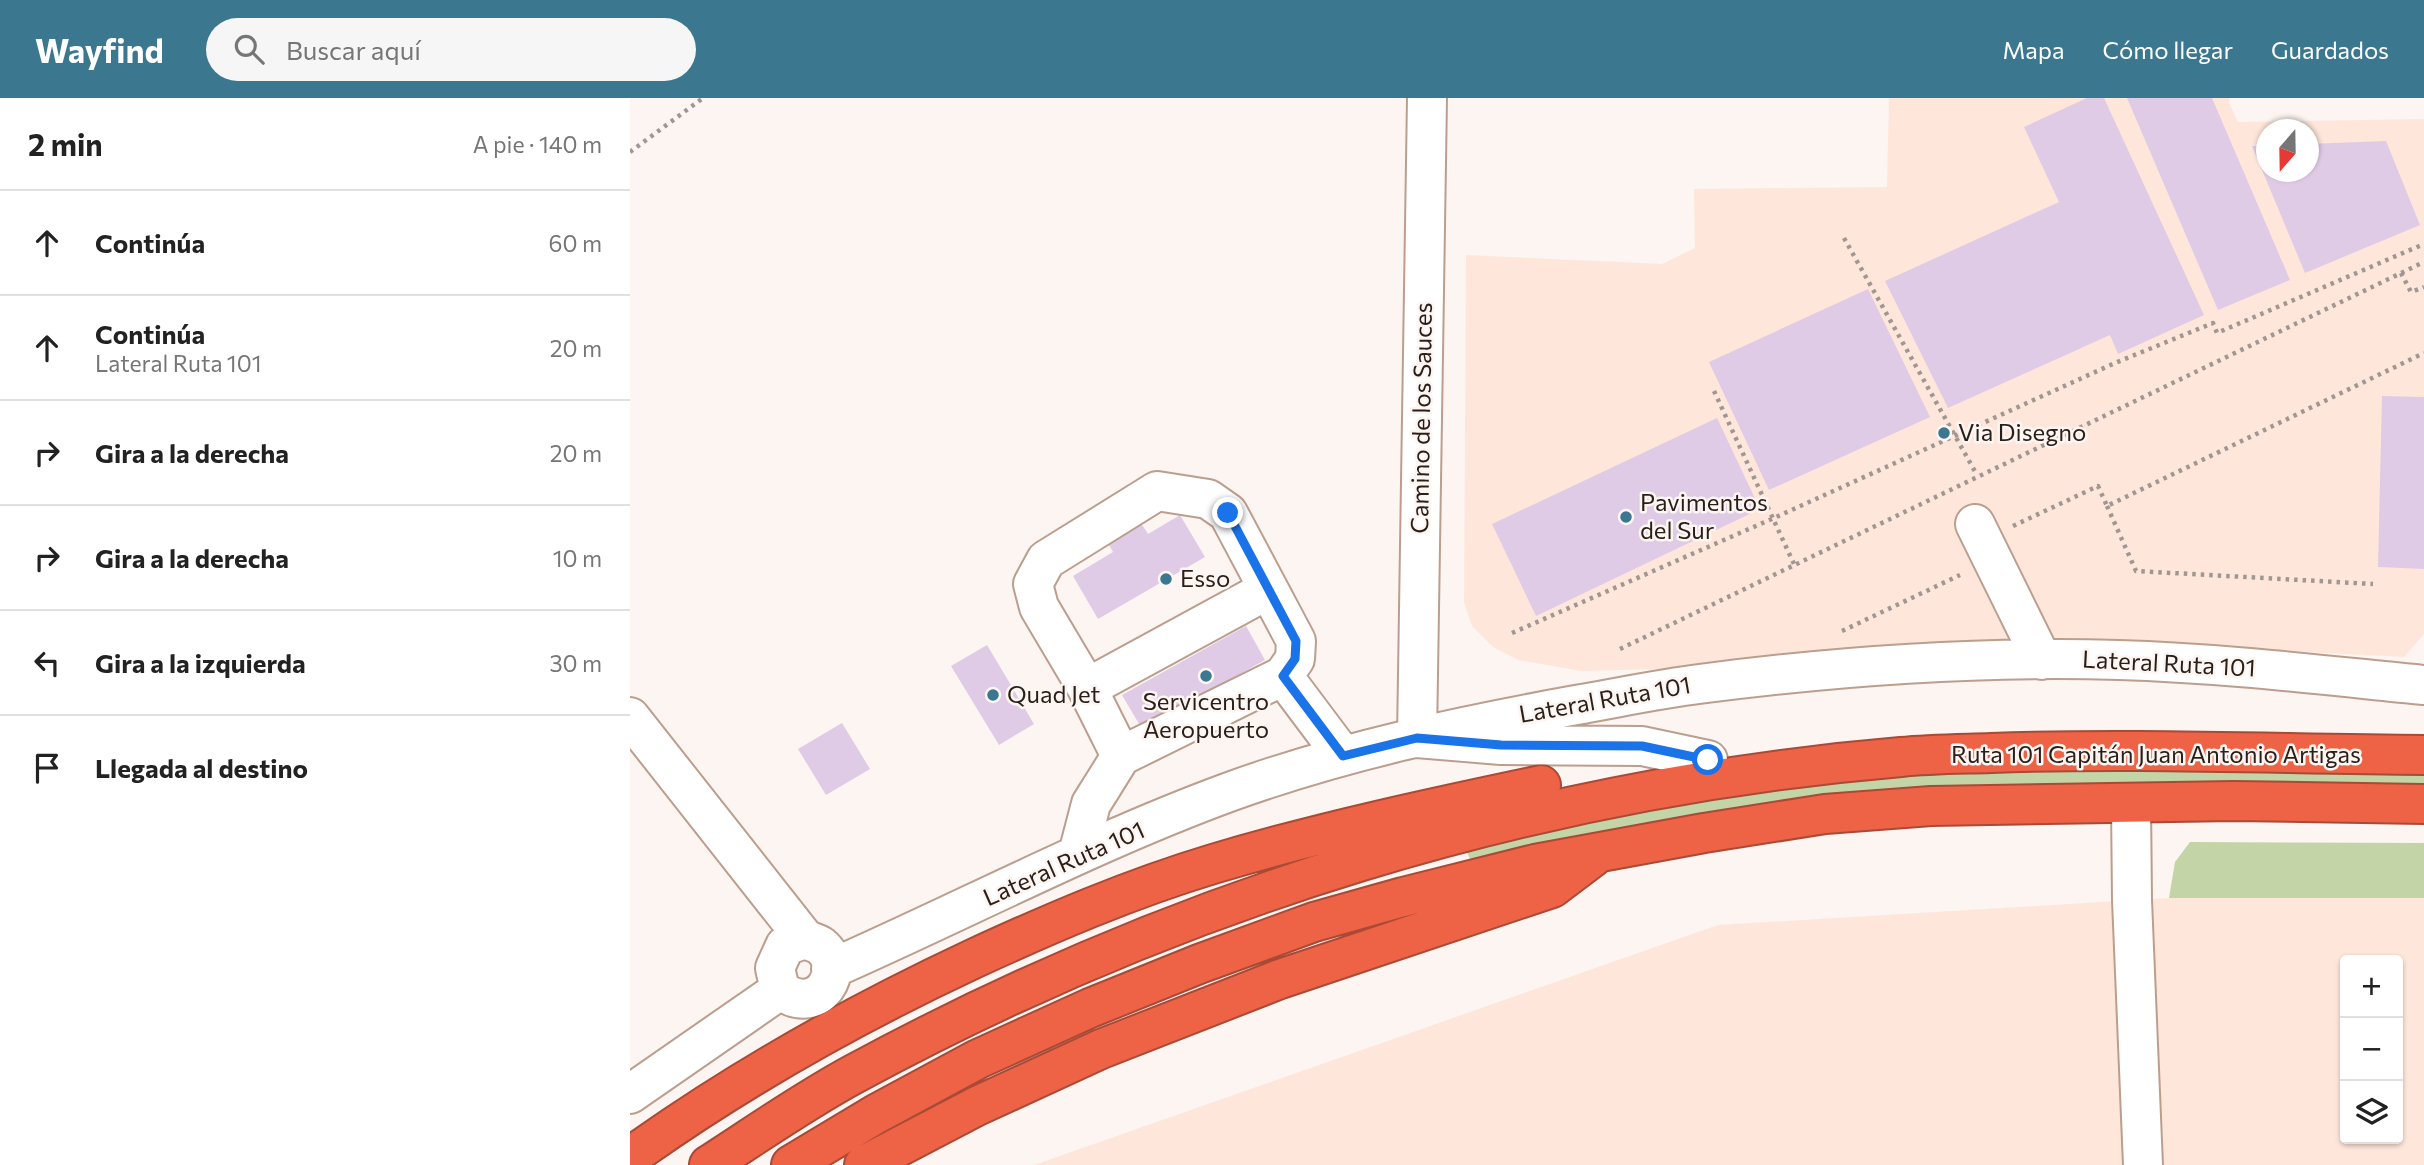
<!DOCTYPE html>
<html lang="es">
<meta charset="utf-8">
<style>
:root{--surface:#fff;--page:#f6f6f6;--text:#222;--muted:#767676;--line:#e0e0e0;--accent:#3b788f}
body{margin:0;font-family:Commissioner,sans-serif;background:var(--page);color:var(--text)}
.controls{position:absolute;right:21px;bottom:21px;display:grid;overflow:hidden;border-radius:7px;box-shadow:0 2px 5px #0004}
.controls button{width:63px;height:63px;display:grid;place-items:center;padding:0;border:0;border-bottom:2px solid var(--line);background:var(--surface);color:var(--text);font:35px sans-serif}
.compass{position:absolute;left:1626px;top:21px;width:63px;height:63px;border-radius:50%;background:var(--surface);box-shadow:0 2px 5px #0004;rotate:200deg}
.stop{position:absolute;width:21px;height:21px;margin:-16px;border:5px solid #1a73e8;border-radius:50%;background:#fff}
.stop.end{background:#1a73e8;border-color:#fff;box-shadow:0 2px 7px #0008}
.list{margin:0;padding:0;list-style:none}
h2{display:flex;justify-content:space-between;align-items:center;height:91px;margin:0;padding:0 28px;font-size:30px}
h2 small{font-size:23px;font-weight:400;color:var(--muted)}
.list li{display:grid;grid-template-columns:46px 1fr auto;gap:21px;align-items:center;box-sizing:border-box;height:105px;padding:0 28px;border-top:2px solid var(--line)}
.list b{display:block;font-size:26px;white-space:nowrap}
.list p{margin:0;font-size:23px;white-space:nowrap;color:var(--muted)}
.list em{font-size:23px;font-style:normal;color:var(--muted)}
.icon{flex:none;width:38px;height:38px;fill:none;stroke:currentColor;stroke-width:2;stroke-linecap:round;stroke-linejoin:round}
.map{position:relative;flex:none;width:1794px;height:1067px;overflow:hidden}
header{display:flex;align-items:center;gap:42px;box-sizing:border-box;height:98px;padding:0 35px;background:var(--accent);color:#fff}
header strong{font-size:33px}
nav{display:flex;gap:38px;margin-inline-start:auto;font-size:24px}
.search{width:490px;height:63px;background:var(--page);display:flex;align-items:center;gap:18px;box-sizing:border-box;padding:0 24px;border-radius:38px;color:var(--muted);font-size:26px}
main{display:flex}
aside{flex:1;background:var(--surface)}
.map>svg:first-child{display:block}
.built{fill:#ffe6da;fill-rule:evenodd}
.green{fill:#c3d5a6}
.building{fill:#dfcbe6}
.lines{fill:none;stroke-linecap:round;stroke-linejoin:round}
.minor-casing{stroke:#bc9e8e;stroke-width:42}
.highway-casing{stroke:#a94a36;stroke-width:42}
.path{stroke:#a09793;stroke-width:4.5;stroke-dasharray:3.5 5;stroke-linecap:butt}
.minor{stroke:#fff;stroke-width:38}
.highway{stroke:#ee6246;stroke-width:38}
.route{stroke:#1a73e8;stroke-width:9}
.poi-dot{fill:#3b788f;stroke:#fcf5f2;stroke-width:2.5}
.labels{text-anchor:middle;stroke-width:5;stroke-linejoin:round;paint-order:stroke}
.street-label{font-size:24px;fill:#2a1e18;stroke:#fcf5f2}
.poi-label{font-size:24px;fill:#2a1e18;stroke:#fcf5f2;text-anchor:start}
</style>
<header>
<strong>Wayfind</strong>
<div class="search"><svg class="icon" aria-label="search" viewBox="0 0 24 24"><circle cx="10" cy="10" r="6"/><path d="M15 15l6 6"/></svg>Buscar aquí</div>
<nav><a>Mapa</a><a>Cómo llegar</a><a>Guardados</a></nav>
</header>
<main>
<aside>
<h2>2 min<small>A pie · 140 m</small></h2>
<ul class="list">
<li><svg class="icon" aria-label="ahead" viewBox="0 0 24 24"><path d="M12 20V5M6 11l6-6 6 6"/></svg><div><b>Continúa</b></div><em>60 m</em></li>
<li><svg class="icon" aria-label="ahead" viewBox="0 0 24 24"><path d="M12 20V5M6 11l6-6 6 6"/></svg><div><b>Continúa</b><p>Lateral Ruta 101</p></div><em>20 m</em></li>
<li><svg class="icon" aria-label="right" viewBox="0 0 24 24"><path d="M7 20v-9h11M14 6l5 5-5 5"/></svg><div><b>Gira a la derecha</b></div><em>20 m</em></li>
<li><svg class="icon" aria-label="right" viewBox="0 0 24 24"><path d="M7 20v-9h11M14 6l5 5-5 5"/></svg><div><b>Gira a la derecha</b></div><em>10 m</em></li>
<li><svg class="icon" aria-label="left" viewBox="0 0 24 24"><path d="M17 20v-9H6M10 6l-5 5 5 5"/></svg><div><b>Gira a la izquierda</b></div><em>30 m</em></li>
<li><svg class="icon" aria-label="arrive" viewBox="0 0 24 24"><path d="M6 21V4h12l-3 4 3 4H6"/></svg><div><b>Llegada al destino</b></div></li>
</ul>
</aside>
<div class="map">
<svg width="1794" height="1067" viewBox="0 0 1794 1067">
<rect width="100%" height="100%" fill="#fcf5f2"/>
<path class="built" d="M1259,0H1600L1599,5L1608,24L1794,21V536L1774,559L1434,542L1071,570L951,573L888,562L863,549L842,528L834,504L836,157L1032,166L1065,150L1064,91L1257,89ZM1636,32H1678V74H1636Z
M1539,800H1794V1067H404L1088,827ZM1715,862H1768V1041H1715Z"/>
<path class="green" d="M1577,671L1794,674V686L1299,689L1129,706L840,761L837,754C966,722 1095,694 1227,682C1344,672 1460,672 1577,671Z
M1560,744L1794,745V800H1539L1545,764Z"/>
<path class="building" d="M1457,0H1474L1574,217L1488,256L1480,237L1318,310L1255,183L1429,104L1394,29Z
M1497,0H1582L1660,182L1588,212Z
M1756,43L1790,127L1675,175L1622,48H1636V74H1678V46Z
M1238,191L1300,319L1139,392L1079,264Z
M1752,298L1794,299V471L1748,469Z
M1087,320L1130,411L906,518L862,426Z
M550,417L575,459L468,521L443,478L483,454L476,442L509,422L518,436Z
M616,528L635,562L512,631L492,597Z
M357,547L404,626L369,647L321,568Z
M212,625L240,671L196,697L168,651Z"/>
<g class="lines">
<defs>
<path id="minor" d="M797,0L787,640L871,647L1012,648L1078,662
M1345,426L1412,562
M653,578L713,658
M457,590L637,492
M0,619L175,841
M1501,705L1502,802L1513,1067
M448,756L461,706L491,658L653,578L665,561L666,543L598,415L578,401L527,393L416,462L403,486L409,509L457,590L491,658
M175,841C179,843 187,845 191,848C218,870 190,921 150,892L145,870L155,848Z
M201,871C335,812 465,743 602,693C713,653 830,628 946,607C987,600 1028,591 1069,586C1207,568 1350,558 1489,562C1591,565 1692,577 1794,587
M0,996L150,892"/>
<path id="highway" d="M0,1059C109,981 221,918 343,861C421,825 500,791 583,766C690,734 802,710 911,687
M79,1067C127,1036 174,1003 224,976C549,800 903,690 1271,659C1300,656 1331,656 1361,655C1505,650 1650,656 1794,657
M161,1067L246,1016L348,961L460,910L569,866L684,824L773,799L905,766L1074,735L1195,716L1301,708L1604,703L1794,706
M234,1067L347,1008L471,951L650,881L922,790L963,759"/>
</defs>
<use href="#minor" class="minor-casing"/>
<use href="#highway" class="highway-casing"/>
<path class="path" d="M0,54L73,0
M1214,140L1347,377
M1771,175L1781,194L1794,189
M1084,293L1164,466
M1477,408L1506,473L1743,486
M1383,428L1468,388L1477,408L1794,255
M1212,533L1330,477
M882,535L1144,420L1485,265L1583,225L1587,235L1794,146
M990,551L1794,164"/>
<use href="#minor" class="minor"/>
<use href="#highway" class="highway"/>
</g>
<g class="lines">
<path class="route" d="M598,415L666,543L665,561L653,578L713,658L787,640L871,647L1012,648L1078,662"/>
</g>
<g class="poi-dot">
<circle cx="1314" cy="335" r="7"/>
<circle cx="996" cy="419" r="7"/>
<circle cx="536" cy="481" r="7"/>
<circle cx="576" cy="578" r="7"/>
<circle cx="363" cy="597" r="7"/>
</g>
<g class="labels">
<g class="street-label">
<text transform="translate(792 320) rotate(-89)" y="8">Camino de los Sauces</text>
<text transform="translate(1539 566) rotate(3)" y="8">Lateral Ruta 101</text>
<text transform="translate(975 602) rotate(-10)" y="8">Lateral Ruta 101</text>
<text x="1526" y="665">Ruta 101 Capitán Juan Antonio Artigas</text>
<text transform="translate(434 766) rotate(-24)" y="8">Lateral Ruta 101</text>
</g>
<g class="poi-label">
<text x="1328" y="343">Via Disegno</text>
<text x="1010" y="413">Pavimentos<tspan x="1010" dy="28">del Sur</tspan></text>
<text x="550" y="489">Esso</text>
<text x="377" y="605">Quad Jet</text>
<text x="576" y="612" text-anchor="middle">Servicentro<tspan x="576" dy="28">Aeropuerto</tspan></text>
</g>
</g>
</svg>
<div class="controls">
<button>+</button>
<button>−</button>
<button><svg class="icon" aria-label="layers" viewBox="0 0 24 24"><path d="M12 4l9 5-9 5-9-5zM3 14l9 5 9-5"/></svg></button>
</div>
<svg class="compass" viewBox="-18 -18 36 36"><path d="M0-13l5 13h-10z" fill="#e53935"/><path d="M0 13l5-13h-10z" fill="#767676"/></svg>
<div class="stop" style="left:1078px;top:662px"></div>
<div class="stop end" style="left:598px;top:415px"></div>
</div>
</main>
